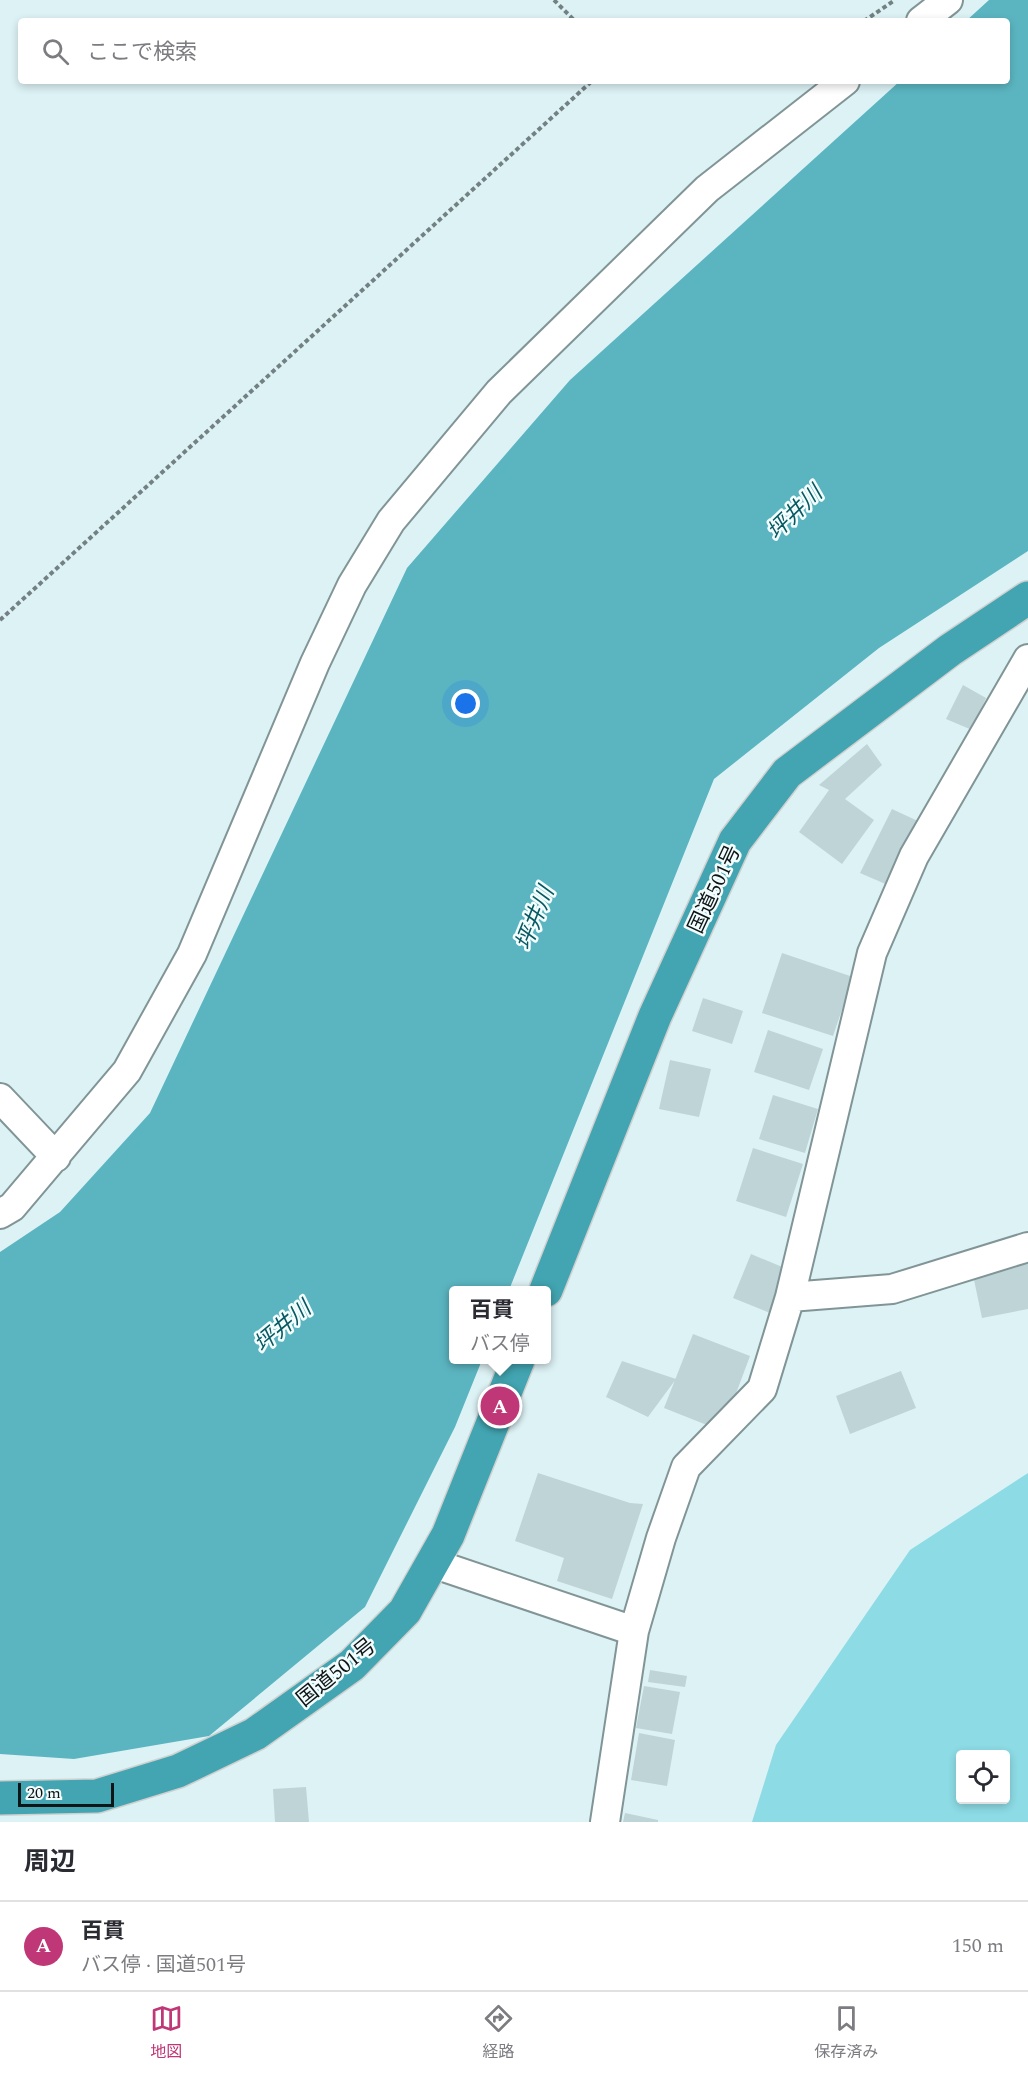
<!DOCTYPE html>
<html lang="ja">
<meta charset="utf-8">
<style>
:root{--surface:#fff;--page:#f7f7f7;--text:#2b2b33;--muted:#7c7c81;--line:#e1e1e2;--accent:#bf3776}
body{margin:0;font-family:Spectral,"Noto Sans JP",serif;background:var(--page);color:var(--text)}
.controls{position:absolute;right:18px;bottom:18px;display:grid;overflow:hidden;border-radius:6px;box-shadow:0 3px 9px #0003}
.controls button{width:54px;height:54px;display:grid;place-items:center;padding:0;border:0;border-bottom:2px solid var(--line);background:var(--surface);color:var(--text);font:30px sans-serif}
.scale{position:absolute;left:18px;bottom:15px;width:96px;box-sizing:border-box;padding-left:6px;border:3px solid #0d1516;border-top:0;font-size:16px;line-height:21px;white-space:nowrap;color:#0d1516;-webkit-text-stroke:4px #f4fdfe;paint-order:stroke}
.you{position:absolute;left:466px;top:704px;width:21px;height:21px;margin:-15px;border:4px solid #fff;border-radius:50%;background:#1a73e8;box-shadow:0 0 0 9px #1a73e833}
.badge{display:grid;place-items:center;width:39px;height:39px;border-radius:50%;background:var(--accent);color:#fff;font-size:20px;font-weight:700}
.pin{position:absolute;translate:-50% -50%;border:3px solid #fff;box-shadow:0 2px 6px #0006}
.popup{position:absolute;left:449px;top:1286px;width:102px;height:78px;box-sizing:border-box;display:grid;place-content:center;border-radius:6px;background:var(--surface);filter:drop-shadow(0 2px 4px #0005);font-size:20px;white-space:nowrap;color:var(--muted)}
.popup b{font-size:22px;color:var(--text)}
.popup::after{content:'';position:absolute;left:50%;top:100%;margin-left:-12px;border:12px solid transparent;border-top-color:var(--surface)}
.list{margin:0;padding:0;list-style:none}
h2{display:flex;justify-content:space-between;align-items:center;height:78px;margin:0;padding:0 24px;font-size:26px}
h2 small{font-size:20px;font-weight:400;color:var(--muted)}
.list li{display:grid;grid-template-columns:39px 1fr auto;gap:18px;align-items:center;box-sizing:border-box;height:90px;padding:0 24px;border-top:2px solid var(--line)}
.list b{display:block;font-size:22px;white-space:nowrap}
.list p{margin:0;font-size:20px;white-space:nowrap;color:var(--muted)}
.list em{font-size:20px;font-style:normal;color:var(--muted)}
.icon{flex:none;width:33px;height:33px;fill:none;stroke:currentColor;stroke-width:2;stroke-linecap:round;stroke-linejoin:round}
.map{position:relative;flex:none;width:1028px;height:1822px;overflow:hidden}
.search{position:absolute;background:var(--surface);box-shadow:0 3px 9px #0003;left:18px;right:18px;top:18px;height:66px;display:flex;align-items:center;gap:15px;box-sizing:border-box;padding:0 21px;border-radius:6px;color:var(--muted);font-size:22px}
.sheet{height:168px;background:var(--surface)}
nav{display:flex;justify-content:space-around;align-items:center;box-sizing:border-box;height:84px;border-top:2px solid var(--line);background:var(--surface);font-size:16px;color:var(--muted)}
nav a{display:grid;justify-items:center;gap:3px}
nav .on{color:var(--accent)}
.map>svg:first-child{display:block}
.green{fill:#8ddbe5;fill-rule:evenodd}
.water{fill:#5bb5c1}
.building{fill:#bfd4d7}
.lines{fill:none;stroke-linecap:round;stroke-linejoin:round}
.street-casing{stroke:#819597;stroke-width:32}
.highway-casing{stroke:#cfd0d0;stroke-width:36}
.path{stroke:#738183;stroke-width:4;stroke-dasharray:4.5 3;stroke-linecap:butt}
.street{stroke:#fff;stroke-width:28}
.highway{stroke:#42a5b1;stroke-width:33}
.labels{text-anchor:middle;stroke-width:5;stroke-linejoin:round;paint-order:stroke}
.street-label{font-size:21px;fill:#0d1516;stroke:#f4fdfe}
.water-label{font-size:22px;font-style:italic;fill:#075961;stroke:#f4fdfe}
</style>
<div class="map">
<svg width="1028" height="1822" viewBox="0 0 1028 1822">
<rect width="100%" height="100%" fill="#ddf2f5"/>
<path class="green" d="M1028,1473V1822H752L776,1745L910,1550ZM960,1754H1006V1800H960Z"/>
<path class="water" d="M989,0H1028V551L879,648L714,779L509,1290H454V1360H482L455,1427L365,1607L209,1736L74,1759L0,1754V1252L60,1212L150,1113L407,568L570,380L900,81H1007V21H966Z"/>
<path class="building" d="M963,685L986,698L972,730L946,719Z
M867,744L882,765L845,799L874,820L842,864L799,832L829,790L819,785Z
M892,809L920,822L890,886L860,873Z
M782,953L853,977L833,1036L762,1013Z
M703,998L743,1011L732,1044L692,1031Z
M768,1030L823,1049L809,1090L754,1072Z
M670,1060L711,1069L699,1117L659,1109Z
M773,1095L818,1109L805,1153L759,1139Z
M753,1148L803,1164L786,1217L736,1201Z
M751,1254L787,1269L770,1313L733,1298Z
M1028,1263V1309L982,1318L973,1275Z
M693,1334L750,1356L722,1431L664,1408Z
M622,1361L676,1379L648,1417L606,1397Z
M901,1371L916,1408L850,1434L836,1396Z
M538,1473L630,1503L643,1504L612,1599L557,1581L564,1558L515,1541Z
M650,1670L687,1676L685,1687L648,1682Z
M644,1686L680,1692L672,1734L636,1728Z
M639,1733L675,1740L667,1786L631,1780Z
M306,1787L309,1822H275L273,1789Z
M625,1813L658,1820V1822H623Z"/>
<g class="lines">
<defs>
<path id="street" d="M921,21L948,0
M0,1098L56,1157
M0,1214L12,1207L127,1071L192,954L315,663L352,585L391,521L499,392L707,189L845,81
M790,1297L892,1289L1028,1247
M432,1563L634,1631
M605,1822L634,1631L661,1538L686,1467L762,1389L790,1297L872,953L914,856L1028,659"/>
<path id="highway" d="M546,1290L655,1016L735,841L787,773L950,650L1028,598
M0,1798L97,1796L178,1771L255,1734L352,1665L405,1611L448,1535L518,1360"/>
</defs>
<use href="#street" class="street-casing"/>
<use href="#highway" class="highway-casing"/>
<path class="path" d="M554,0L575,21
M864,21L895,0
M0,620L592,81"/>
<use href="#street" class="street"/>
<use href="#highway" class="highway"/>
</g>
<g class="labels">
<g class="street-label">
<text transform="translate(714 889) rotate(-65)" y="7">国道501号</text>
<text transform="translate(336 1672) rotate(-39)" y="7">国道501号</text>
</g>
<g class="water-label">
<text transform="translate(794 512) rotate(-44)" y="8">坪井川</text>
<text transform="translate(534 918) rotate(-68)" y="8">坪井川</text>
<text transform="translate(282 1326) rotate(-40)" y="8">坪井川</text>
</g>
</g>
</svg>
<div class="controls">
<button><svg class="icon" aria-label="locate" viewBox="0 0 24 24"><circle cx="12" cy="12" r="6"/><path d="M12 2v4M12 18v4M2 12h4M18 12h4"/></svg></button>
</div>
<div class="scale">20 m</div>
<div class="you"></div>
<div class="pin badge" style="left:500px;top:1406px">A</div>
<div class="popup"><b>百貫</b>バス停</div>
<div class="search"><svg class="icon" aria-label="search" viewBox="0 0 24 24"><circle cx="10" cy="10" r="6"/><path d="M15 15l6 6"/></svg>ここで検索</div>
</div>
<section class="sheet">
<h2>周辺<small></small></h2>
<ul class="list">
<li><span class="badge">A</span><div><b>百貫</b><p>バス停 · 国道501号</p></div><em>150 m</em></li>
</ul>
</section>
<nav>
<a class="on"><svg class="icon" aria-label="map" viewBox="0 0 24 24"><path d="M3 6l6-2 6 2 6-2v14l-6 2-6-2-6 2zM9 4v14M15 6v14"/></svg>地図</a>
<a><svg class="icon" aria-label="directions" viewBox="0 0 24 24"><path d="M12 3l9 9-9 9-9-9zM9 14v-3h6M13 9l2 2-2 2"/></svg>経路</a>
<a><svg class="icon" aria-label="saved" viewBox="0 0 24 24"><path d="M7 4h10v16l-5-4-5 4z"/></svg>保存済み</a>
</nav>
